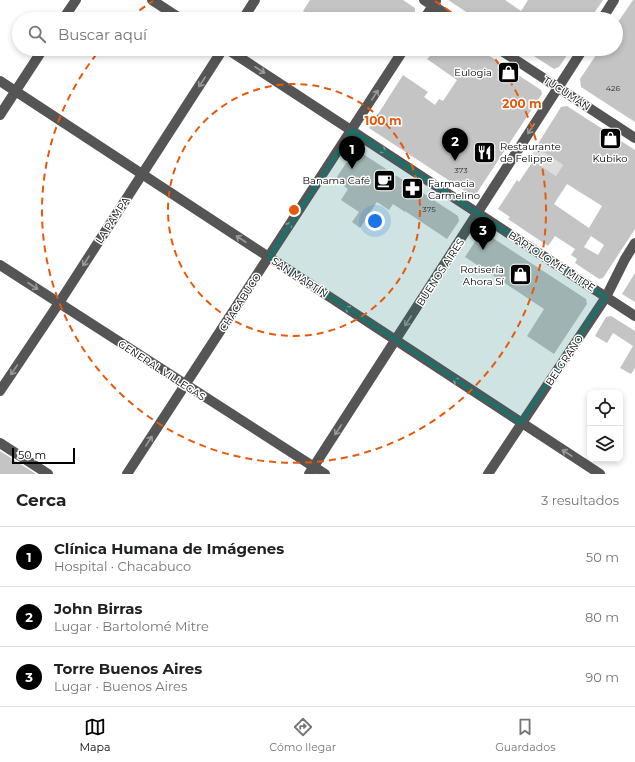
<!DOCTYPE html>
<html lang="es">
<meta charset="utf-8">
<style>
:root{--surface:#fff;--page:#f6f6f6;--text:#202124;--muted:#757577;--line:#e0e0e0;--accent:#000}
body{margin:0;font-family:Montserrat,sans-serif;background:var(--page);color:var(--text)}
.controls{position:absolute;right:12px;bottom:12px;display:grid;overflow:hidden;border-radius:8px;box-shadow:0 2px 6px #0003}
.controls button{width:36px;height:36px;display:grid;place-items:center;padding:0;border:0;border-bottom:1px solid var(--line);background:var(--surface);color:var(--text);font:20px sans-serif}
.scale{position:absolute;left:12px;bottom:10px;width:63px;box-sizing:border-box;padding-left:4px;border:2px solid #000;border-top:0;font-size:11px;line-height:14px;white-space:nowrap;color:#000;-webkit-text-stroke:3px #fff;paint-order:stroke}
.you{position:absolute;left:375px;top:221px;width:14px;height:14px;margin:-10px;border:3px solid #fff;border-radius:50%;background:#1a73e8;box-shadow:0 0 0 6px #1a73e833}
.badge{display:grid;place-items:center;width:26px;height:26px;border-radius:50%;background:var(--accent);color:#fff;font-size:13px;font-weight:700}
.pin{position:absolute;translate:-50% -33px;filter:drop-shadow(0 1px 2px #0008)}
.pin::after{content:'';position:absolute;top:21px;width:14px;height:12px;background:inherit;clip-path:polygon(0 0,100% 0,50% 100%)}
.list{margin:0;padding:0;list-style:none}
h2{display:flex;justify-content:space-between;align-items:center;height:52px;margin:0;padding:0 16px;font-size:17px}
h2 small{font-size:13px;font-weight:400;color:var(--muted)}
.list li{display:grid;grid-template-columns:26px 1fr auto;gap:12px;align-items:center;box-sizing:border-box;height:60px;padding:0 16px;border-top:1px solid var(--line)}
.list b{display:block;font-size:15px;white-space:nowrap}
.list p{margin:0;font-size:13px;white-space:nowrap;color:var(--muted)}
.list em{font-size:13px;font-style:normal;color:var(--muted)}
.icon{flex:none;width:22px;height:22px;fill:none;stroke:currentColor;stroke-width:2;stroke-linecap:round;stroke-linejoin:round}
.map{position:relative;flex:none;width:635px;height:474px;overflow:hidden}
.search{position:absolute;background:var(--surface);box-shadow:0 2px 6px #0003;left:12px;right:12px;top:12px;height:44px;display:flex;align-items:center;gap:10px;box-sizing:border-box;padding:0 14px;border-radius:22px;color:var(--muted);font-size:15px}
.sheet{height:232px;background:var(--surface)}
nav{display:flex;justify-content:space-around;align-items:center;box-sizing:border-box;height:56px;border-top:1px solid var(--line);background:var(--surface);font-size:11px;color:var(--muted)}
nav a{display:grid;justify-items:center;gap:2px}
nav .on{color:var(--accent)}
.map>svg:first-child{display:block}
.green{fill:#dcdcdc}
.building{fill:#c4c4c4;fill-rule:evenodd}
.lines{fill:none;stroke-linecap:round;stroke-linejoin:round}
.minor{stroke:#555;stroke-width:10}
.oneway{stroke:#999}
.marked{fill:#0f766e;fill-opacity:0.2;stroke:#0f766e;stroke-width:3;stroke-linejoin:round}
.ring{fill:none;stroke:#e8590c;stroke-width:2;stroke-dasharray:7 5}
.labels{text-anchor:middle;stroke-width:3;stroke-linejoin:round;paint-order:stroke}
.number-label{font-size:8px;fill:#313131}
.poi-label{font-size:10px;fill:#000;stroke:#fff;text-anchor:end}
.street-label{font-size:10px;fill:#000;stroke:#fff}
.centre{fill:#e8590c;stroke:#fff;stroke-width:2}
.ring-label{font-size:12px;text-anchor:middle;font-weight:bold;fill:#e8590c;stroke:#fff;stroke-width:3;stroke-linejoin:round;paint-order:stroke}
</style>
<div class="map">
<svg width="635" height="474" viewBox="0 0 635 474">
<rect width="100%" height="100%" fill="#fff"/>
<path class="green" d="M536,147L563,165L556,176L529,159Z"/>
<path class="building" d="M310,0H403L415,8V11L410,19H345L338,14L334,19H316L303,11Z
M448,0H505L521,11L528,0H603L590,19H477Z
M633,0H635V122L581,87L580,79L600,49H616V25Z
M420,49H479L541,90L542,94L476,194L471,195L369,128L403,75L428,92L424,97L435,105L439,99L443,101L457,80L427,59L430,56Z
M523,49H571L559,67L554,69Z
M567,106L635,150V229L603,278L599,279L575,263L577,259L571,255L575,249L555,236L548,246L508,219L510,217L498,209L517,180L519,182L533,161L556,176L563,165L536,147L561,107ZM567,184L602,206L589,228L554,204ZM591,236L604,245L598,255L584,247Z
M357,150L458,216L459,221L447,239L405,211V212L393,204L389,210L377,202L360,228L352,222L359,212L341,200L348,189L335,180L354,151L355,152Z
M482,231L586,299L587,304L554,354L527,336L544,309L465,257Z
M635,273V302L622,294Z
M611,316L635,331V368L631,374L620,368L633,346L613,333L607,343L595,336L606,317Z
M0,451L36,474H0Z"/>
<g class="lines">
<path class="minor" d="M152,0L181,19
M424,0L454,19
M63,19L76,0
M243,19L255,0
M424,19L436,1
M602,19L614,0
M227,49L635,316
M499,49L635,138
M0,81L600,474
M0,115L43,49
M0,265L325,474
M0,391L59,303L223,49
M0,443L48,474
M127,474L404,49
M309,474L583,49
M488,474L606,297L625,259L635,243"/>
</g>
<defs><path id="oneway-shaft" d="M-6 0H5M1.5-3L5.5 0L1.5 3" fill="none" stroke-width="1.6" stroke-linecap="round" stroke-linejoin="round"/></defs>
<g class="oneway">
<use href="#oneway-shaft" transform="translate(260 70) rotate(33)"/>
<use href="#oneway-shaft" transform="translate(202 82) rotate(123)"/>
<use href="#oneway-shaft" transform="translate(375 95) rotate(-57)"/>
<use href="#oneway-shaft" transform="translate(531 129) rotate(123)"/>
<use href="#oneway-shaft" transform="translate(381 149) rotate(33)"/>
<use href="#oneway-shaft" transform="translate(288 227) rotate(-57)"/>
<use href="#oneway-shaft" transform="translate(241 239) rotate(-147)"/>
<use href="#oneway-shaft" transform="translate(86 261) rotate(123)"/>
<use href="#oneway-shaft" transform="translate(33 286) rotate(33)"/>
<use href="#oneway-shaft" transform="translate(350 310) rotate(-147)"/>
<use href="#oneway-shaft" transform="translate(408 321) rotate(123)"/>
<use href="#oneway-shaft" transform="translate(14 370) rotate(124)"/>
<use href="#oneway-shaft" transform="translate(458 382) rotate(-147)"/>
<use href="#oneway-shaft" transform="translate(338 430) rotate(123)"/>
<use href="#oneway-shaft" transform="translate(149 441) rotate(-57)"/>
<use href="#oneway-shaft" transform="translate(567 453) rotate(-147)"/>
</g>
<path class="marked" d="M352,130L606,297L521,423L269,257Z"/>
<g class="ring">
<circle cx="294" cy="210" r="126"/>
<path d="M130 18A252 252 0 0 1 153 1M435 1A252 252 0 0 1 458 18M488 50A252 252 0 1 1 100 50"/>
</g>
<defs>
<symbol id="shop-square" viewBox="-11 -11 22 22"><rect x="-9" y="-9" width="18" height="18" rx="4" fill="#000" stroke="#fff"/><path d="M-5-2.5h2.3a2.7 3.5 0 0 1 5.4 0H5L5.5 6h-11ZM-1.5-2.5h3a1.5 2.3 0 0 0-3 0Z" fill="#fff"/></symbol>
<symbol id="restaurant-square" viewBox="-11 -11 22 22"><rect x="-9" y="-9" width="18" height="18" rx="4" fill="#000" stroke="#fff"/><path d="M-5-6h1v4h1v-4h1v4h1v-4h1v5L-1.5 .5V6h-2V.5L-5-1ZM5-6V6H3V1.5H1.5Q1.5-4 5-6Z" fill="#fff"/></symbol>
<symbol id="cafe-square" viewBox="-11 -11 22 22"><rect x="-9" y="-9" width="18" height="18" rx="4" fill="#000" stroke="#fff"/><path d="M-5.5-4.5H6V0H3Q3 3.5 0 3.5H-2.5Q-5.5 3.5-5.5 0ZM3-3.2v2h1.7v-2ZM-6 4.5H4V6H-6Z" fill="#fff"/></symbol>
<symbol id="pharmacy-square" viewBox="-11 -11 22 22"><rect x="-9" y="-9" width="18" height="18" rx="4" fill="#000" stroke="#fff"/><path d="M-2-6h4v4h4v4h-4v4h-4v-4h-4v-4h4Z" fill="#fff"/></symbol>
</defs>
<g fill-rule="evenodd">
<use href="#shop-square" x="496" y="60" width="25" height="25"/>
<use href="#shop-square" x="598" y="126" width="25" height="25"/>
<use href="#restaurant-square" x="472" y="140" width="25" height="25"/>
<use href="#cafe-square" x="372" y="168" width="25" height="25"/>
<use href="#pharmacy-square" x="400" y="176" width="25" height="25"/>
<use href="#shop-square" x="508" y="262" width="25" height="25"/>
</g>
<g class="labels">
<g class="number-label">
<text x="613" y="91">426</text>
<text x="461" y="173">373</text>
<text x="429" y="212">375</text>
</g>
<g class="poi-label">
<text x="492" y="76">Eulogia</text>
<text x="500" y="150" text-anchor="start">Restaurante<tspan x="500" dy="12">de Felippe</tspan></text>
<text x="610" y="162" text-anchor="middle">Kubiko</text>
<text x="370" y="184">Banama Café</text>
<text x="428" y="187" text-anchor="start">Farmacia<tspan x="428" dy="12">Carmelino</tspan></text>
<text x="504" y="273">Rotisería<tspan x="504" dy="12">Ahora Sí</tspan></text>
</g>
<g class="street-label">
<text transform="translate(567 93) rotate(33)" y="4">TUCUMÁN</text>
<text transform="translate(112 220) rotate(-57)" y="4">LA PAMPA</text>
<text transform="translate(552 261) rotate(33)" y="4">BARTOLOMÉ MITRE</text>
<text transform="translate(440 272) rotate(-57)" y="4">BUENOS AIRES</text>
<text transform="translate(300 277) rotate(33)" y="4">SAN MARTÍN</text>
<text transform="translate(240 302) rotate(-57)" y="4">CHACABUCO</text>
<text transform="translate(564 360) rotate(-56)" y="4">BELGRANO</text>
<text transform="translate(162 370) rotate(33)" y="4">GENERAL VILLEGAS</text>
</g>
</g>
<circle cx="294" cy="210" r="6" class="centre"/>
<g class="ring-label">
<text x="522" y="108">200 m</text>
<text x="383" y="125">100 m</text>
</g>
</svg>
<div class="controls">
<button><svg class="icon" aria-label="locate" viewBox="0 0 24 24"><circle cx="12" cy="12" r="6"/><path d="M12 2v4M12 18v4M2 12h4M18 12h4"/></svg></button>
<button><svg class="icon" aria-label="layers" viewBox="0 0 24 24"><path d="M12 4l9 5-9 5-9-5zM3 14l9 5 9-5"/></svg></button>
</div>
<div class="scale">50 m</div>
<div class="you"></div>
<div class="pin badge" style="left:352px;top:169px">1</div>
<div class="pin badge" style="left:455px;top:161px">2</div>
<div class="pin badge" style="left:483px;top:250px">3</div>
<div class="search"><svg class="icon" aria-label="search" viewBox="0 0 24 24"><circle cx="10" cy="10" r="6"/><path d="M15 15l6 6"/></svg>Buscar aquí</div>
</div>
<section class="sheet">
<h2>Cerca<small>3 resultados</small></h2>
<ul class="list">
<li><span class="badge">1</span><div><b>Clínica Humana de Imágenes</b><p>Hospital · Chacabuco</p></div><em>50 m</em></li>
<li><span class="badge">2</span><div><b>John Birras</b><p>Lugar · Bartolomé Mitre</p></div><em>80 m</em></li>
<li><span class="badge">3</span><div><b>Torre Buenos Aires</b><p>Lugar · Buenos Aires</p></div><em>90 m</em></li>
</ul>
</section>
<nav>
<a class="on"><svg class="icon" aria-label="map" viewBox="0 0 24 24"><path d="M3 6l6-2 6 2 6-2v14l-6 2-6-2-6 2zM9 4v14M15 6v14"/></svg>Mapa</a>
<a><svg class="icon" aria-label="directions" viewBox="0 0 24 24"><path d="M12 3l9 9-9 9-9-9zM9 14v-3h6M13 9l2 2-2 2"/></svg>Cómo llegar</a>
<a><svg class="icon" aria-label="saved" viewBox="0 0 24 24"><path d="M7 4h10v16l-5-4-5 4z"/></svg>Guardados</a>
</nav>
